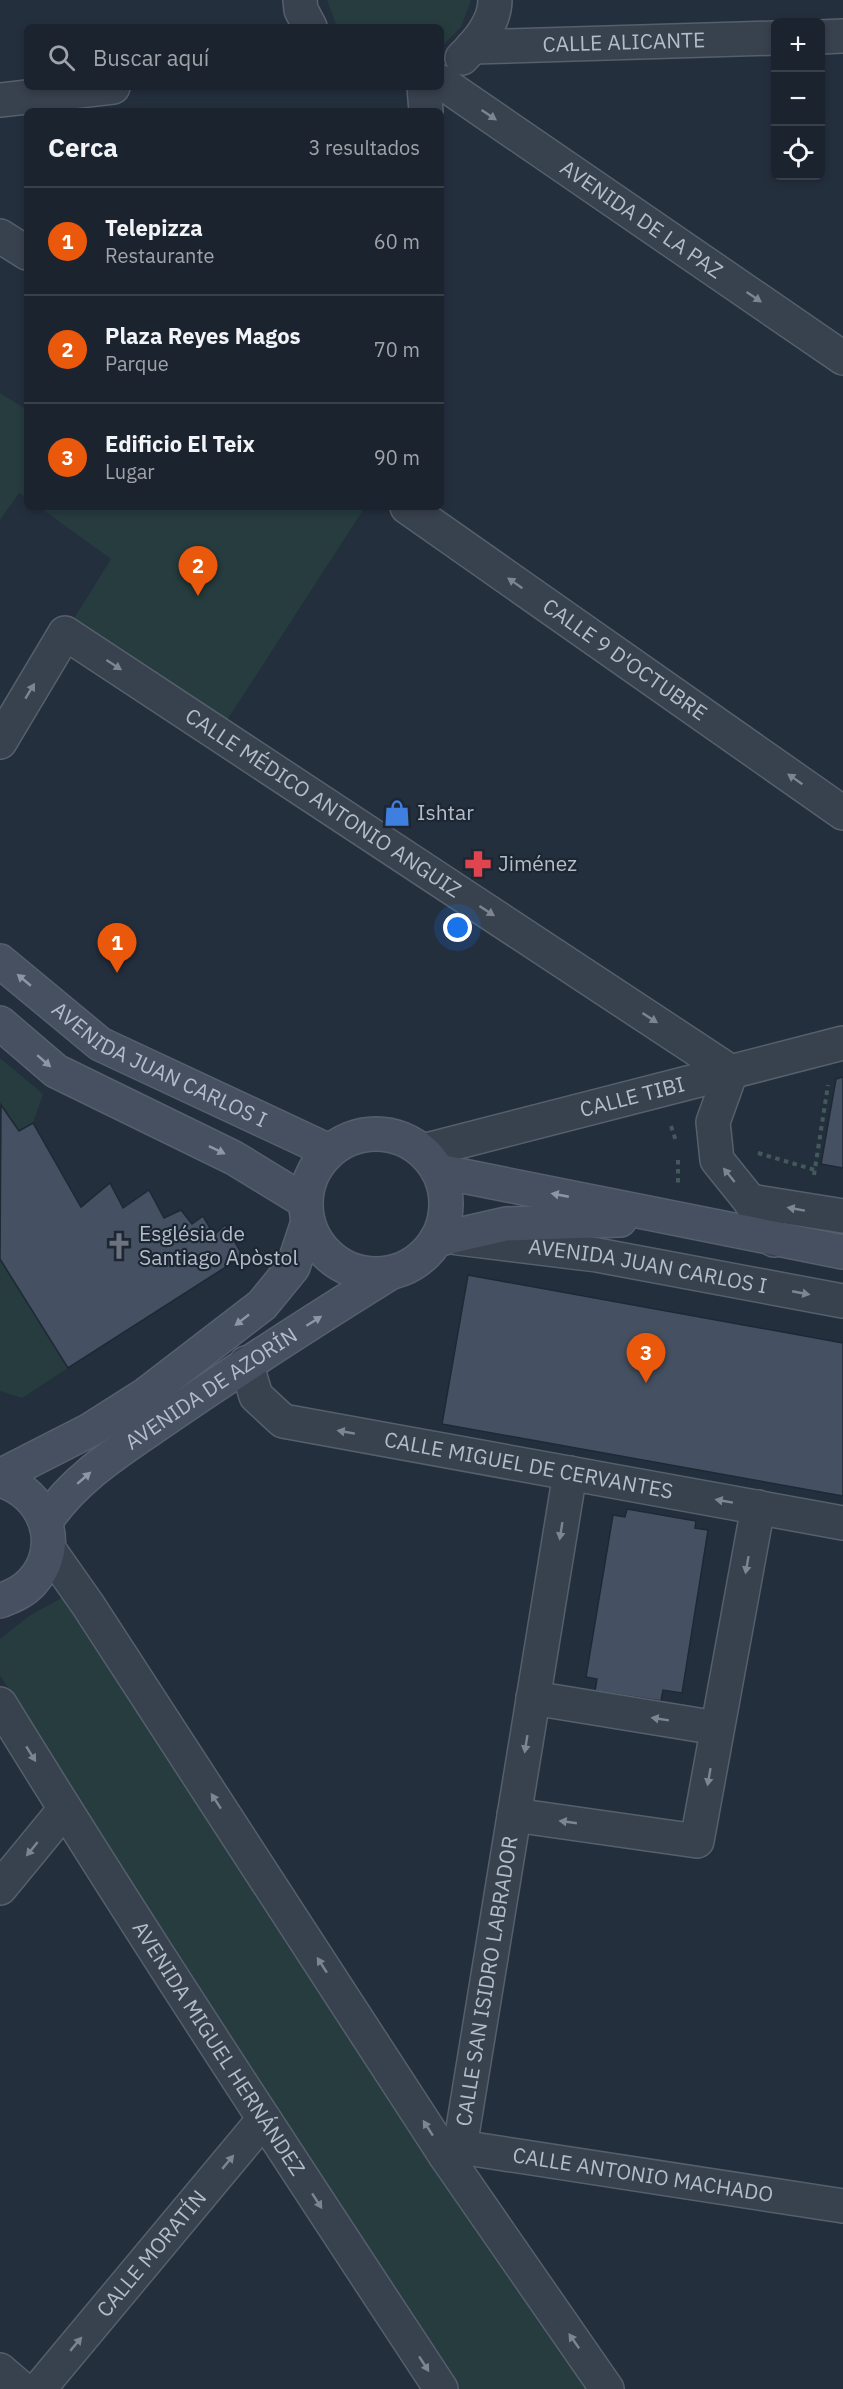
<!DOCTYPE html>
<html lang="es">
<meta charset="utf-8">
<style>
:root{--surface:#1b232e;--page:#242b36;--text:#f1f3f6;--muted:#a0a4aa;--line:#39404a;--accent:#ea580c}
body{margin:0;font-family:"IBM Plex Sans",sans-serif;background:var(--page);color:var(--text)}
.controls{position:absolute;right:18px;top:18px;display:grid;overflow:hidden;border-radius:9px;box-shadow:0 3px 9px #0003}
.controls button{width:54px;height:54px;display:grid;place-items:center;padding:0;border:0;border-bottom:2px solid var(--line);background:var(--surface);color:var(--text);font:30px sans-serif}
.you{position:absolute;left:458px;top:928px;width:21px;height:21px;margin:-15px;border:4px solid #fff;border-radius:50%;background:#1a73e8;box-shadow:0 0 0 9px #1a73e833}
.badge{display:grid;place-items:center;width:39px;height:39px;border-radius:50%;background:var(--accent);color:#fff;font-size:20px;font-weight:700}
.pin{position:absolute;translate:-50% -50px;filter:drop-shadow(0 2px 3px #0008)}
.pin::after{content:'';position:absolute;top:32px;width:21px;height:18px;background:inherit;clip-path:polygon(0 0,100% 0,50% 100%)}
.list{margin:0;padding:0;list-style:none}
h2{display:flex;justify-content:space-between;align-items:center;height:78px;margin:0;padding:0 24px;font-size:26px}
h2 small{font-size:20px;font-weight:400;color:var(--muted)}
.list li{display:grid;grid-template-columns:39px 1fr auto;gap:18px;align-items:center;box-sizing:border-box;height:108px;padding:0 24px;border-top:2px solid var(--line)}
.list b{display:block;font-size:22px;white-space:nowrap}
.list p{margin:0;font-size:20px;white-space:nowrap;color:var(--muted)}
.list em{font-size:20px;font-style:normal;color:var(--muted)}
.icon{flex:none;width:33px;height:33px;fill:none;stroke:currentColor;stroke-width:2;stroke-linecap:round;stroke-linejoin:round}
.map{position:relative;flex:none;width:843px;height:2389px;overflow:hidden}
.search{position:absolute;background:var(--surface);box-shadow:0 3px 9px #0003;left:24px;top:24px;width:420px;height:66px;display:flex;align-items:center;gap:15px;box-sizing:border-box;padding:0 21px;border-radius:9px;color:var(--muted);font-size:22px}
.panel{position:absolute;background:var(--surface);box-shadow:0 3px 9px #0003;left:24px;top:108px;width:420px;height:402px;border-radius:9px}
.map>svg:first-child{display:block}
.park{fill:#263c3f}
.building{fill:#455162;stroke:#1f2835;stroke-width:1.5}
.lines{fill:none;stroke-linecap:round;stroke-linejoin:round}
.street-casing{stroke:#565f6c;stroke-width:36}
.secondary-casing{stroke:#565f6c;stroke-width:36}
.path{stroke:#44595c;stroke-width:4;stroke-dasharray:4.5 4.5;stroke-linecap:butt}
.street{stroke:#38414e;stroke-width:33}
.secondary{stroke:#465061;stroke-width:33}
.oneway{fill:#7c8592}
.oneway2{fill:#8e96a5}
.labels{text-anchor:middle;stroke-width:4.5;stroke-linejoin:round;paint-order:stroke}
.street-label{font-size:21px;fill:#b4bcc9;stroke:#1d2633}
.poi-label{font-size:21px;fill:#b4bcc9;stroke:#1d2633;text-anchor:start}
</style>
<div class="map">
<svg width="843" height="2389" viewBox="0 0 843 2389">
<rect width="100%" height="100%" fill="#242f3e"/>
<path class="park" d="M327,0H471L461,27L441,47V27H337Z
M0,393L27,410V498L19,493L0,520Z
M39,507H365L218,734L65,633L111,559Z
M0,1058L43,1094L33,1123L19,1131L0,1106Z
M0,1259L68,1368L22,1398L0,1391Z
M67,1595L434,2166L586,2389H460L281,2118L0,1675V1639L29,1616Z"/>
<path class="building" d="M843,1077V1168L821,1164L836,1079Z
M1,1105L19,1131L33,1123L81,1207L110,1183L123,1208L149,1190L164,1218L181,1210L192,1224L203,1216L214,1235L225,1225L243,1256L68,1368L0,1259Z
M468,1275L843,1343V1496L442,1424Z
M627,1509L696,1521L695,1528L708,1530L682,1693L663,1690L661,1701L595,1691L597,1679L586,1677L613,1515L625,1517Z"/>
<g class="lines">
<defs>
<g id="street">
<path d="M300,0L301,10L310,27"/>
<path d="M820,37L843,36"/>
<path id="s1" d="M472,47L776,38"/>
<path d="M462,58C477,43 495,23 495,0"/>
<path id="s2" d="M441,82L843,358"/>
<path d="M424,87L426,111"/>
<path d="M0,100L113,87"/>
<path d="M0,236L27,253"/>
<path id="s3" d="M407,507L843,813"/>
<path id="s4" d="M0,742L65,633L731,1072L713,1122L717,1160L750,1201L774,1240"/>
<path id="s5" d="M423,1151L843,1043"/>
<path d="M750,1201L843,1216"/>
<path id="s6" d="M458,1238L597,1255L843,1301"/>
<path id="s7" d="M246,1363L256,1396L283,1421L843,1523"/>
<path d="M48,1548L88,1605L445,2155L607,2389"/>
<path d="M533,1698L717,1728"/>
<path id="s8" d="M0,1704C142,1935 292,2162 441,2389"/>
<path d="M514,1815L697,1841L758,1507"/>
<path d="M0,1888L65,1809"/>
<path id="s9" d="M460,2147L570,1473"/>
<path id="s10" d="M445,2155L460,2147L843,2206"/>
<path d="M0,2370L22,2389"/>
<path id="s11" d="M39,2389L264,2119"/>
</g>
<g id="secondary">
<path id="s12" d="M0,961L100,1044L329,1151"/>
<path d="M0,1023L56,1071L234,1158L306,1202"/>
<circle cx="376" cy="1204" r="70"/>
<path d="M438,1171L843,1252"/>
<path d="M436,1240L506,1224L620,1220"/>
<path d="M0,1476L90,1430L145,1395L262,1305L293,1267L308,1222"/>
<path d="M0,1480C45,1493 65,1546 32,1582C23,1592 12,1596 0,1601"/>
<path id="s13" d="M46,1521C77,1475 125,1447 171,1415C243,1366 316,1319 390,1273"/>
</g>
</defs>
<use href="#street" class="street-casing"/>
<use href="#secondary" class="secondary-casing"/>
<path class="path" d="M671,1126L676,1141
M758,1153L815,1170
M678,1160V1183
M814,1175L828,1085"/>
<use href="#street" class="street"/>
<use href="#secondary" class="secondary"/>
</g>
<defs><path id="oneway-solid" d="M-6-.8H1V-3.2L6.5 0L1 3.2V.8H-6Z" transform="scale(1.5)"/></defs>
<g class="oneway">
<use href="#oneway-solid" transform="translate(489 115) rotate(34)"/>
<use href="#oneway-solid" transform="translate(754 297) rotate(34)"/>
<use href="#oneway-solid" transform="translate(515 583) rotate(-145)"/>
<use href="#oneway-solid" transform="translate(114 665) rotate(33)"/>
<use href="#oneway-solid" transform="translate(30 691) rotate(-59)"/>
<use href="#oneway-solid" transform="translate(795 779) rotate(-145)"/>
<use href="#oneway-solid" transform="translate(487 911) rotate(33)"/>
<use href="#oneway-solid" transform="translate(650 1018) rotate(33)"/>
<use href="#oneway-solid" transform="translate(729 1175) rotate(-129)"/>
<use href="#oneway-solid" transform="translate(796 1209) rotate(-170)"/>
<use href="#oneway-solid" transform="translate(801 1293) rotate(11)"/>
<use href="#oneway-solid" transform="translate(346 1432) rotate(-170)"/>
<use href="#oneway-solid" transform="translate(724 1501) rotate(-170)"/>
<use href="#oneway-solid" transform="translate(561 1531) rotate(99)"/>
<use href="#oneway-solid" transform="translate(747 1565) rotate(100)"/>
<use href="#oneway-solid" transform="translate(660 1719) rotate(-171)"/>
<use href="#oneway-solid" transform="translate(526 1744) rotate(99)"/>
<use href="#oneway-solid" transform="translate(31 1754) rotate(58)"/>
<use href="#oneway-solid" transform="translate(709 1777) rotate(100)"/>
<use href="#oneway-solid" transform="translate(216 1801) rotate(-123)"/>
<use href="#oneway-solid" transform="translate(568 1822) rotate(-172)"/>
<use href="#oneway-solid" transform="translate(32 1849) rotate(129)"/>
<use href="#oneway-solid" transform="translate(322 1965) rotate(-123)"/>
<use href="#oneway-solid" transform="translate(428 2128) rotate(-123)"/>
<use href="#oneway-solid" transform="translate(228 2162) rotate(-50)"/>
<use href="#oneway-solid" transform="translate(317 2201) rotate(57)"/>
<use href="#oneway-solid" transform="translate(574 2341) rotate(-125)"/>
<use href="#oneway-solid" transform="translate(76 2344) rotate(-50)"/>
<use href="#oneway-solid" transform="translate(424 2364) rotate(57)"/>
</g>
<g class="oneway2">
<use href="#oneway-solid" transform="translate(24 980) rotate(-140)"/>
<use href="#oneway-solid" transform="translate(44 1061) rotate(41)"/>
<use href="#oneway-solid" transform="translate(217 1150) rotate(26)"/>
<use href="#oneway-solid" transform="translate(560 1195) rotate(-169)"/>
<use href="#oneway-solid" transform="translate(242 1320) rotate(142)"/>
<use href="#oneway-solid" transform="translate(314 1321) rotate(-32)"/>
<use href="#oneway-solid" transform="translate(84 1478) rotate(-41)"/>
</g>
<defs>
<symbol id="shop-bare" viewBox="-9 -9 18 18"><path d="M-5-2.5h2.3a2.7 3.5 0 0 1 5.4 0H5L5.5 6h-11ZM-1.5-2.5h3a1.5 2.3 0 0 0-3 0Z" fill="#3f7fe0" stroke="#1d2633" stroke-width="2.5" paint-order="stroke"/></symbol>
<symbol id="pharmacy-bare" viewBox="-9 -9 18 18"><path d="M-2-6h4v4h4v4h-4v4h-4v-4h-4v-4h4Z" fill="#e0444e" stroke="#1d2633" stroke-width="2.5" paint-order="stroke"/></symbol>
<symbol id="church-bare" viewBox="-9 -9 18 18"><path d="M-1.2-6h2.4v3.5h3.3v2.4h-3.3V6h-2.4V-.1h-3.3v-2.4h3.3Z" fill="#6b7280" stroke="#1d2633" stroke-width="2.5" paint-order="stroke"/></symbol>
</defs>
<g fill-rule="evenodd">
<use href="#shop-bare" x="378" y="794" width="38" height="38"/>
<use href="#pharmacy-bare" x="459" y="845" width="38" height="38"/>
<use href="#church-bare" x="100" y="1227" width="38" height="38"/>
</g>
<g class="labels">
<g class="street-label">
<text dy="7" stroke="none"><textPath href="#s1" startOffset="152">CALLE ALICANTE</textPath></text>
<text dy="7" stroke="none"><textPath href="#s2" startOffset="243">AVENIDA DE LA PAZ</textPath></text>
<text dy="7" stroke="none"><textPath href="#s3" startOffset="266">CALLE 9 D'OCTUBRE</textPath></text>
<text dy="7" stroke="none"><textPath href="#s4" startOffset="436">CALLE MÉDICO ANTONIO ANGUIZ</textPath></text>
<text dy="7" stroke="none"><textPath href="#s12" startOffset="192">AVENIDA JUAN CARLOS I</textPath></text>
<text dy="7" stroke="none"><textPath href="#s5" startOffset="216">CALLE TIBI</textPath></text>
<text dy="7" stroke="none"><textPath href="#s6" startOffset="192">AVENIDA JUAN CARLOS I</textPath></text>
<text dy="7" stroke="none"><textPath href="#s13" startOffset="213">AVENIDA DE AZORÍN</textPath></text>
<text dy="7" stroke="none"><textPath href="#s7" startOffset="321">CALLE MIGUEL DE CERVANTES</textPath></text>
<text dy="7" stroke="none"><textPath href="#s9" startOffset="168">CALLE SAN ISIDRO LABRADOR</textPath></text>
<text dy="7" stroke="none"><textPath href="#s8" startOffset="408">AVENIDA MIGUEL HERNÁNDEZ</textPath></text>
<text dy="7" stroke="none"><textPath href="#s10" startOffset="202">CALLE ANTONIO MACHADO</textPath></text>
<text dy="7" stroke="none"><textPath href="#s11" startOffset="176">CALLE MORATÍN</textPath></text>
</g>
<g class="poi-label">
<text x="417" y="820">Ishtar</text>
<text x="498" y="871">Jiménez</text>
<text x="139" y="1241">Església de<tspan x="139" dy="24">Santiago Apòstol</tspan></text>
</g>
</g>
</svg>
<div class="controls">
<button>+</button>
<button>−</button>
<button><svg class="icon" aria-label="locate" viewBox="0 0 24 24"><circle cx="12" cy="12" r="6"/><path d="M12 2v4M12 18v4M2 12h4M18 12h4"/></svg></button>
</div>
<div class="you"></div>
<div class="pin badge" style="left:117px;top:973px">1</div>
<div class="pin badge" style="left:198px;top:596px">2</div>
<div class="pin badge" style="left:646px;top:1383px">3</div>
<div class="search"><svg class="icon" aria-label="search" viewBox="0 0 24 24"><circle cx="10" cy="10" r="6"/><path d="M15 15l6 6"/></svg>Buscar aquí</div>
<section class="panel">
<h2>Cerca<small>3 resultados</small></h2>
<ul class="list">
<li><span class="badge">1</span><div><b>Telepizza</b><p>Restaurante</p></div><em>60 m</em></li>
<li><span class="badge">2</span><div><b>Plaza Reyes Magos</b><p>Parque</p></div><em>70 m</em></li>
<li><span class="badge">3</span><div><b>Edificio El Teix</b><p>Lugar</p></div><em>90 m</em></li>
</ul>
</section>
</div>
